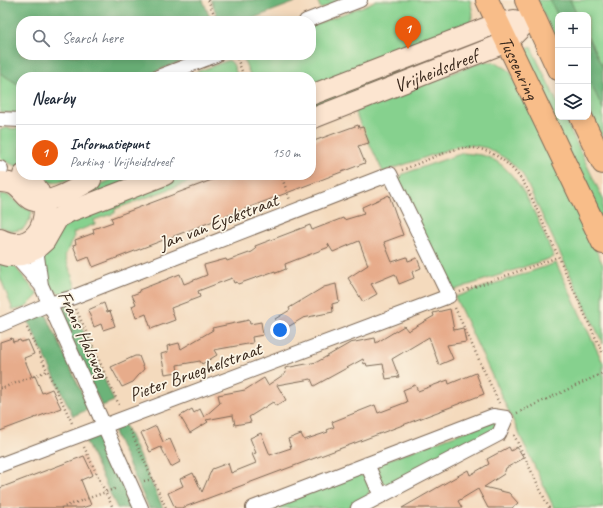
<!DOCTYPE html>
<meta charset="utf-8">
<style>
:root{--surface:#fff;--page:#f6f6f7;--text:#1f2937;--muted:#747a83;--line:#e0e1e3;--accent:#ea580c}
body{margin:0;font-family:Caveat,sans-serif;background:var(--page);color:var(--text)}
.controls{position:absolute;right:12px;top:12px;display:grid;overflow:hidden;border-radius:8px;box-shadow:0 2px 10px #0003}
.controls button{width:36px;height:36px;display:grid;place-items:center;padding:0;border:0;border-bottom:1px solid var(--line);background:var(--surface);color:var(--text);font:20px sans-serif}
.you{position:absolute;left:280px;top:330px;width:14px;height:14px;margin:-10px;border:3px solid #fff;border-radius:50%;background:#1a73e8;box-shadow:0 0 0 6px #1a73e833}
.badge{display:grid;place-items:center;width:26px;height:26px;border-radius:50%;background:var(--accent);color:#fff;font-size:13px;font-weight:700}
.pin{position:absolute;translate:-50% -33px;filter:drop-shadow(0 1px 2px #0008)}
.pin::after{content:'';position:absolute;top:21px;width:14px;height:12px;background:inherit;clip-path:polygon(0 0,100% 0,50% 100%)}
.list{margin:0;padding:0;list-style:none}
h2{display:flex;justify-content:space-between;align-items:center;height:52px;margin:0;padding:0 16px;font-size:17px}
h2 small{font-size:13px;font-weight:400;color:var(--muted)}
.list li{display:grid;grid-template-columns:26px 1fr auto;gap:12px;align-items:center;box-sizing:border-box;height:56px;padding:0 16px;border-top:1px solid var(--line)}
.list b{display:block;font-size:15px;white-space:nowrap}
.list p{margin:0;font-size:13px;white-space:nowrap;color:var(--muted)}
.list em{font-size:13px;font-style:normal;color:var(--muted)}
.icon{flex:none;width:22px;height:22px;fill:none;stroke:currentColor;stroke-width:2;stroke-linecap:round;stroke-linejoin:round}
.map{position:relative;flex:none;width:603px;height:508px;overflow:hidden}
.search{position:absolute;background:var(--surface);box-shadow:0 2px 10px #0003;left:16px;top:16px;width:300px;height:44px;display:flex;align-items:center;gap:10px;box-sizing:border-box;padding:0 14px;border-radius:16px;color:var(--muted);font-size:15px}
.panel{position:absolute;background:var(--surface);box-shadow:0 2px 10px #0003;left:16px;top:72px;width:300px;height:108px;border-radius:16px}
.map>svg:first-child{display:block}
.green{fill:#86d18e;stroke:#607e56}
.forest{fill:#6cb379;stroke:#546e4c}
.building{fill:#e7ac8b}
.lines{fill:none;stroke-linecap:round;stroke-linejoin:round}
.minor-casing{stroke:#7c6856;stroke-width:16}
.secondary-casing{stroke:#7c6856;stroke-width:22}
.trunk-casing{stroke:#7c6856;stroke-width:24}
.path{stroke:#7c6856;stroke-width:2.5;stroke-dasharray:1 3;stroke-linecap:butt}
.minor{stroke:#fff;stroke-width:14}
.secondary{stroke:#fce5d0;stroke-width:20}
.trunk{stroke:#f8bd89;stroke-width:22}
.labels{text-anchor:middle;stroke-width:3.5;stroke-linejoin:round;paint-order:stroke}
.street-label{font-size:19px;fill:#3b2a1e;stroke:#fcf5e5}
</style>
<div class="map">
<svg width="603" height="508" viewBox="0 0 603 508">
<rect width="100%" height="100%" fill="#fcf5e5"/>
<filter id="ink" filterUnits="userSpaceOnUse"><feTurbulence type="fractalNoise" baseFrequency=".025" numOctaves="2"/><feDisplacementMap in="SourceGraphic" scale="8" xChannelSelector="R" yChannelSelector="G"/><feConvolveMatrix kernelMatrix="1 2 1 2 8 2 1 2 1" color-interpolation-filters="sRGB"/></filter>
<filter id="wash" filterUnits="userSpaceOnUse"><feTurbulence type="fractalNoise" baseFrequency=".012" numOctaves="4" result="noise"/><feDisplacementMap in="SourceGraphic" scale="16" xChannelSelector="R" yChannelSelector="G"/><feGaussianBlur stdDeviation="0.9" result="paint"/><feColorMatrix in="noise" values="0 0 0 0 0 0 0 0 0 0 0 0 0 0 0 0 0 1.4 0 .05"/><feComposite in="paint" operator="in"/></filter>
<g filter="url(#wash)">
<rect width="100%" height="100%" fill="#f4dabd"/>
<path class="green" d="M317,0H341L321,9Z
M376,0H470L473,14L470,23L465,29L456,34L422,40L372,58L353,74L311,89V77H251L244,60V55H311V26L369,4Z
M537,0H550L558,16V45Z
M570,0H603V68L588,37V15H577Z
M467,42L470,50L311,112V102Z
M531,47L558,104V117H564L603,199V223L519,52Z
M229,60L233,64L238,77H183Z
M484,61L498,63L510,71L546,142L603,265V344L522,173L508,160L487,148L471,145L458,146L383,172L357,117L354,111Z
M0,73L21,86V114L0,112Z
M588,78L603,109V139L588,108Z
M5,128L21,129V168L4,161L0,157V130Z
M463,153C470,154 478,154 485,156C521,167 539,225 554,257L451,291L398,180L403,174Z
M32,175H82C61,182 52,187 32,175Z
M123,175H154L95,198L92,188Z
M176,175H208L115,209V213L94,220L95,224L73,233L74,236L65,256L76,288C72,289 68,292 64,293C46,296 44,268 43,256L68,220L85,210Z
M0,194C13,193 17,207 32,211L30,219L23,229L13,231L0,227Z
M0,259L12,263L38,295L25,308L13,310L0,277Z
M556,263L603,363V508H554L455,297Z
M496,420L498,426L493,431L392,487L384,484L377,473L379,463Z
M356,475L365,476L371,487L367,497L346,508H271Z"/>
<path class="forest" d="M0,0H203L211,21H21V55H197L142,77H21V86L0,73Z
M211,0H301L246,21H219Z
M550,0H570L577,15L558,16Z
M588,37L603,68V109L588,78Z
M71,303L114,401L102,406L56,309Z
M46,314L89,409L73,416L28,321Z
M125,425L163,508H149L113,430Z
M100,433L133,508H117L85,440Z"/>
<g id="blocks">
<path class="building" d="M358,125L359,128L363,127L369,143L358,146L365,163L93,267L89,257L79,261L73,245L76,244L75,240L94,233L93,229L113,222L111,218L225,175H311V142Z
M389,195L403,235L384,242L392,262L407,257L408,261L417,258L421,268L412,272L414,278L399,284L395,274L371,284L377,294L363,302L348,278L368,265L359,241L333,252L328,244L329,247L285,264L286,269L276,273L275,271L238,284L237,282L234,283L232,278L198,291L200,297L171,308L175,320L151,329L146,314L136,318L132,306L136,304L132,295L140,292L139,290L180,274L184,284L207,275L204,265L226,259L227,261L252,252L256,249L255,246L310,225L312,230L343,218L344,220L364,214L362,207Z
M336,284L339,302L332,304L333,312L303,318L281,331L275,319L290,310L289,308L324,287Z
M104,303L107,312L110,311L115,326L103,330L101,324L94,327L88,310Z
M450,309L454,330L463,328L466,342L447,345L453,359L439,365L429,337L392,359L399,377L386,379L383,364L367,366L366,363L364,364L363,359L314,386L311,379L277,385L286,400L276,406L273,402L249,417L251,422L235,425L233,415L206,420L208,422L190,433L180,416L192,409L194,413L200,409L204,417L220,403L218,395L245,390L264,378L268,385L286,373L285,368L317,362L350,343L375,338L376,343L404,326L408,331L434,316L433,313Z
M249,320L250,324L261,322L263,335L252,337L253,343L214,350L217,355L202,364L200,361L177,365L178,372L165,374L161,354L168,352L167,346L179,343L181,349L213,330L212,328Z
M12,338L13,342L20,340L21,342L28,340L34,354L24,358L32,377L35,376L42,393L52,389L61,408L0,431V342Z
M135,356H139L144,369L133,382L122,387L111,367Z
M476,373L484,394L448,408L182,508H175L168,493L183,486L180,479L193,473L202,492L212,469L228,463L231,473L256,463L252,454L256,453L250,438L261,433L270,455L291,448L288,439L301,434L304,440L328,432L327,430L334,427L332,422L375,405L378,413L407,402L403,390L415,385L418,391L448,380L449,384Z
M156,426L163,442L170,439L180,462L171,467L161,447L150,452L141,433Z
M509,447L511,451L517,447L524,458L506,468L504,474L484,487L509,493L518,503L512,508H488L478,489L458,501L462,508H402L468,470L470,475L489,464L487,459Z
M84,456L93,475L81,480L91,505L82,508H0V488Z"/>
</g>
</g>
<g filter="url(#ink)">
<use href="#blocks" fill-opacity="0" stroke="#7c6856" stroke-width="1"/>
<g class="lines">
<defs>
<path id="minor" d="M306,21L360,0
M158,77L216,55
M0,119L21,120
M0,168L1,169
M36,249L41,285
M15,256L41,285L141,508
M0,325L49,304L71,298L390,174L449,296L0,465
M367,464L381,496
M253,508L493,416L506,418L499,434L358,508"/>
<g id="secondary">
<path d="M311,95L498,23L514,20"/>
<path id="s1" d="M311,119L507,42L533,16"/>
<path d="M0,182C16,182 18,188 28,198C41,210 79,187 91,180"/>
<path d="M0,239C43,260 61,197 23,175"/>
<path d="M0,254L7,256L23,255L36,249L45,241L58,218L69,212L165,175"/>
</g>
<g id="trunk">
<path id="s2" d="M487,0L603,243"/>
<path d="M526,0L558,69"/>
<path d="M581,117L603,163"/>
</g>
</defs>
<use href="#minor" class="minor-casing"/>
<use href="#secondary" class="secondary-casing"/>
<use href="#trunk" class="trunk-casing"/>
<path class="path" d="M208,0L217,21
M236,55L244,77
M402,170C418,164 447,150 463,148C492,145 515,167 528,190L603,354
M281,175L290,200
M460,292L558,257
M455,308L499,403
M76,309L119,405
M27,328L73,425
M0,389L47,371
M517,413L603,373
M130,430L166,508
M514,435L549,508
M84,447L113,508
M144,481L153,479
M61,508L117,488"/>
<use href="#minor" class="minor"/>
<use href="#secondary" class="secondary"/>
<use href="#trunk" class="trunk"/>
</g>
</g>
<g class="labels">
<g class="street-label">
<text dy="7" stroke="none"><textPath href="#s2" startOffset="75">Tussenring</textPath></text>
<text dy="7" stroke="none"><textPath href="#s1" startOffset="134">Vrijheidsdreef</textPath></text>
<text transform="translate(218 221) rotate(-21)" y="7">Jan van Eyckstraat</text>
<text transform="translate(84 334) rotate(65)" y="7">Frans Halsweg</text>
<text transform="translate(195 371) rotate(-20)" y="7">Pieter Brueghelstraat</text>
</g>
</g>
</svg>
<div class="controls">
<button>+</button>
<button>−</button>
<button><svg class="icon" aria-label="layers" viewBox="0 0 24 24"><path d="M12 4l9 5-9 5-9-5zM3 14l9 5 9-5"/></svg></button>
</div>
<div class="you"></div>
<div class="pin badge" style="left:408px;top:49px">1</div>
<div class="search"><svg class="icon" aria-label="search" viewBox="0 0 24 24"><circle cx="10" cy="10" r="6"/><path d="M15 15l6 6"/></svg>Search here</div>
<section class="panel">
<h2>Nearby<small></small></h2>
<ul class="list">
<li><span class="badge">1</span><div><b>Informatiepunt</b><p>Parking · Vrijheidsdreef</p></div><em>150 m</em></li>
</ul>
</section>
</div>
